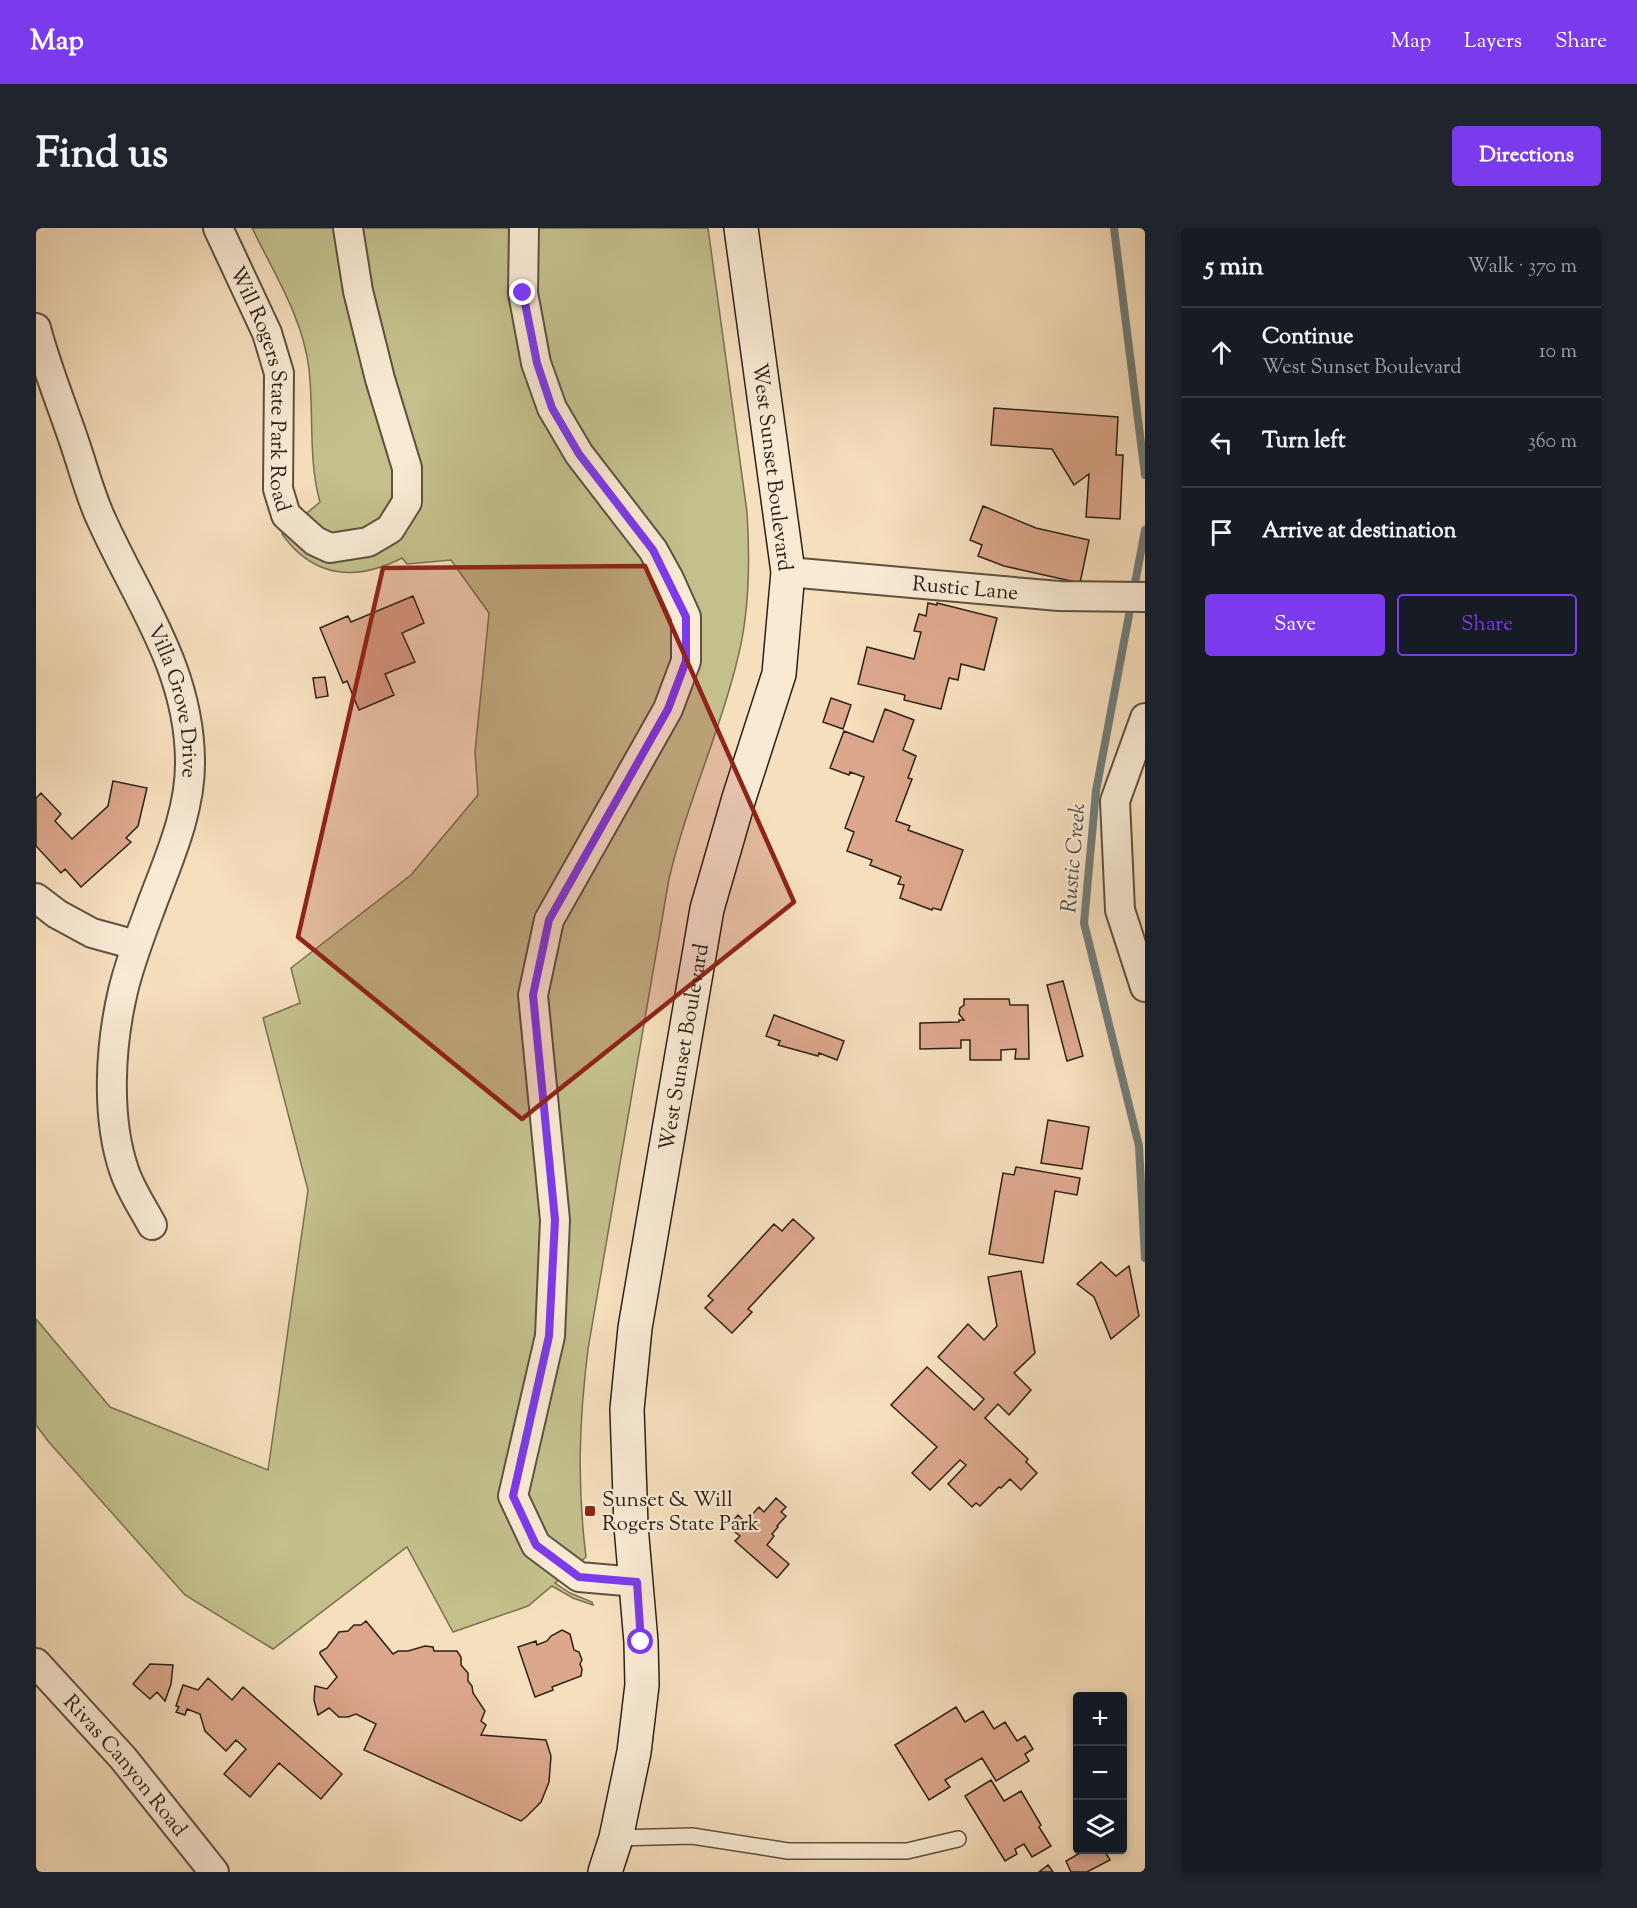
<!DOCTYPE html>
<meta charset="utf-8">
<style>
:root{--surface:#171b24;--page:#20242c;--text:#f1f3f6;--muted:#9ea1a6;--line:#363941;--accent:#7c3aed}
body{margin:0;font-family:"Sorts Mill Goudy",serif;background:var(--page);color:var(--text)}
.controls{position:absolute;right:18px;bottom:18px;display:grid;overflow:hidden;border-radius:6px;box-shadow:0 3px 9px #0003}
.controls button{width:54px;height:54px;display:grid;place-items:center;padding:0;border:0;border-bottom:2px solid var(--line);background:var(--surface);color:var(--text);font:30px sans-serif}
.stop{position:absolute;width:18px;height:18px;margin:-14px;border:4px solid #7c3aed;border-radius:50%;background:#fff}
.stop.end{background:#7c3aed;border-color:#fff;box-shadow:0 2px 6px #0008}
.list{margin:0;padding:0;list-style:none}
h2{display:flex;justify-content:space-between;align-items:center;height:78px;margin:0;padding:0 24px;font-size:26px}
h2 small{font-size:20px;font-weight:400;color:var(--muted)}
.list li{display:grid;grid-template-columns:39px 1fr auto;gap:18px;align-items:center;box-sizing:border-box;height:90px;padding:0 24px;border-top:2px solid var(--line)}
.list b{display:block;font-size:22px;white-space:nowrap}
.list p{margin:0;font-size:20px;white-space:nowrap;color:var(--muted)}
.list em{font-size:20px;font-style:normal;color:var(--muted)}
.actions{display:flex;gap:12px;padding:18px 24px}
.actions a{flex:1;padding:14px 0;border:2px solid var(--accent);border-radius:6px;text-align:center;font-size:21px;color:var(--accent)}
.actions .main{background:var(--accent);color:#fff}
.icon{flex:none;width:33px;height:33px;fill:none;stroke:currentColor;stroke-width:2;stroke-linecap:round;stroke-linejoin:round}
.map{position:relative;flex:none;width:1109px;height:1644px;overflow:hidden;border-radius:6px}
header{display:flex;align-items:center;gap:36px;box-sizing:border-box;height:84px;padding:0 30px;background:var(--accent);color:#fff}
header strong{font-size:28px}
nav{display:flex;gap:33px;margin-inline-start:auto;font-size:21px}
.intro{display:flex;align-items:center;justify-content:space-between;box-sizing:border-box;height:144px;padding:0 36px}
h1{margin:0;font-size:42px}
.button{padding:15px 27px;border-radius:6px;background:var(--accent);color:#fff;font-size:21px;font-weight:700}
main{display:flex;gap:36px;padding:0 36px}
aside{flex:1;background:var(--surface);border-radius:6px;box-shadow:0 3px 9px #0003}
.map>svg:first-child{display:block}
.green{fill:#c3c08c;stroke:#787052;stroke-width:1.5}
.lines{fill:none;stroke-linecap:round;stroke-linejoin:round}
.stream{stroke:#717d79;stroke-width:8}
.building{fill:#dda78c;stroke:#2d2119;stroke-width:1.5}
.service-casing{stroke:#5f5042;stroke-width:18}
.minor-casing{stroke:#5f5042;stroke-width:32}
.secondary-casing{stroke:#2d2119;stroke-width:36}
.service{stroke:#f9ead4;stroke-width:15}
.minor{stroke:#f9ead4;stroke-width:28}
.secondary{stroke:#f9ead4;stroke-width:33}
.route{stroke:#7c3aed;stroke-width:8}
.marked{fill:#8f2418;fill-opacity:0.2;stroke:#8f2418;stroke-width:4.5;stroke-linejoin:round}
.poi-dot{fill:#8f2418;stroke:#f9ead4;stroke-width:2}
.labels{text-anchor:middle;stroke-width:4.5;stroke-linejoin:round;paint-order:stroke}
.street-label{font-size:21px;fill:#2d2119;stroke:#f9ead4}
.poi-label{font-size:21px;fill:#2d2119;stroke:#f9ead4;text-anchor:start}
.water-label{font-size:22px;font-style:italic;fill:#4f4f49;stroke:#f9ead4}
</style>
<header>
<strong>Map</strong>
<nav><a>Map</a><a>Layers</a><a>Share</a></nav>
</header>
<div class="intro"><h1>Find us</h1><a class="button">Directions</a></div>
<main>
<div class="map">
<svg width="1109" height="1644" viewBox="0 0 1109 1644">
<rect width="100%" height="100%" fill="#f6dfbd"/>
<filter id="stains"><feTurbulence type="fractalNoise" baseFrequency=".00333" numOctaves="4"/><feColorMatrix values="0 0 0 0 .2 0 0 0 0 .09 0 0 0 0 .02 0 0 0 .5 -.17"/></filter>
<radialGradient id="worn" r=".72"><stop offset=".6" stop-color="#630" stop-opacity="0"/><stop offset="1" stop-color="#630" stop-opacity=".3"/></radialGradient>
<path class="green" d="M216,0H672L711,284C714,331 714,379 703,425C685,502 651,574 633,651L552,1121C543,1194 541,1256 550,1329L519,1355L534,1365L556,1374L557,1377L537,1370L516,1358L492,1378L417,1404L371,1319L237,1421L149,1367L12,1213L0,1197V1091L74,1179L232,1242L272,962L227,790L264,775L255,740L375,647L442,567L439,524L453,385L415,332L371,336L366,330C321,353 278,351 246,306L284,274C272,232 278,185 273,141C267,90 238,45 216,0Z"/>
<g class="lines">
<path class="stream" d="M1078,0L1109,247
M1109,302L1060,563L1048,695L1103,918L1109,1030"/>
</g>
<path class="building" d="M958,180L1082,189L1080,227H1087L1084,291L1050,289L1053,246L1038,257L1016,221L955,217Z
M947,278L1000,300L1053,312L1044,355L968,338L942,328L946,317L934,312Z
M377,368L388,395L366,405L379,434L349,446L358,467L323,482L311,453L307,455L284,400L312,388L315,394Z
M892,375L901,377V375L961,390L948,442L925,436L922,452L913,450L905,481L868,472L869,467L822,456L831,419L878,431L885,404L878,403L883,386L890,388Z
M289,449L292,468L280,470L277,450Z
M795,470L815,477L807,501L787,494Z
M849,481L878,492L867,522L880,528L872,550L876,551L860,593L874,598L872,602L927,622L905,682L897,680L896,682L864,670L868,657L862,656L865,649L834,637L836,632L811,623L818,604L809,600L828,549L814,544L813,547L794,540L808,503L837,514Z
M77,553L111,560L102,598L90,610L95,614L45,659L29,641L25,645L0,618V570L5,565L25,586L19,593L36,611L72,578Z
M1027,753L1047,828L1031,833L1011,757Z
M928,771H973L974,777H992L993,831H979L980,821L965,822V832H934V812H925V820L884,821V795L923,794V792H928L923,786L924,780L928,777Z
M738,787L808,813L801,832L783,825L782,828L742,817L744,813L730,808Z
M1012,892L1053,899L1046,941L1005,935Z
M980,939L1044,950L1041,967L1019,963L1007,1035L953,1026L967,945L978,947Z
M757,991L778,1010L712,1081L716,1084L696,1105L669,1080L677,1072L672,1068L738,996L746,1003Z
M1065,1034L1080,1048L1093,1038L1103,1088L1075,1111L1058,1069L1041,1056Z
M985,1043L999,1125L978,1145L995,1162L973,1187L962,1176L949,1190L992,1231L990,1234L1001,1245L985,1262L974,1251L965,1260L963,1259L944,1278L940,1275L936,1279L912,1256L930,1237L924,1232L894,1262L876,1245L901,1219L855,1177L891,1139L938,1182L948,1171L902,1129L932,1096L948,1112L961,1098L952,1049Z
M740,1270L750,1279L745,1284L750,1288L741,1298L742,1299L736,1306L738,1308L731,1317L753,1336L741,1350L699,1313L704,1308L695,1301L697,1299L694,1296L702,1287L709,1294L723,1279L728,1284Z
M330,1393L357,1426L362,1423H372L389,1418L397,1419L398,1423H421L425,1429V1437L432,1445V1453L436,1458L437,1465L449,1483L445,1493L450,1497L445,1507L510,1512L515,1528L513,1554L505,1574L490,1589L485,1593L328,1522L340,1496L320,1486L312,1489H303L293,1480L282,1487L278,1472L279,1458L291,1461L301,1449L284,1426V1424L291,1420L303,1404L312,1403L318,1397H325Z
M526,1402L534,1406L538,1422L543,1424L546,1432L544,1436L546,1441L545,1448L516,1459L517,1462L499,1469L482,1419L500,1413L501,1417L511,1413L515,1408Z
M114,1436L137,1437L135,1456L129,1473L121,1464L114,1471L97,1456Z
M172,1450L196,1472L207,1459L306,1546L285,1571L243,1535L214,1569L188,1546L210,1521L200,1512L190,1523L169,1503L164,1486L151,1481L149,1487L140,1484L143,1479L140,1478L147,1457L162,1462Z
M920,1479L929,1494L947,1483L958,1501L969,1494L981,1513L989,1508L997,1521L989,1526L993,1533L960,1553L946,1530L909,1552L914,1559L893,1572L859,1517Z
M955,1552L968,1573L985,1563L1005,1597L1003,1599L1015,1618L996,1629L988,1616L979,1621L981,1626L969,1633L929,1568Z
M1042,1622H1068L1074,1632L1051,1644H1035L1030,1633L1044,1625Z
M1012,1637L1017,1644H1003Z"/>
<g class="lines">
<defs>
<path id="service" d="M580,1610L656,1608L752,1623H871L922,1611"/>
<g id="minor">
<path id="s1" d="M182,0L231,105L243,145L242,261L250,287L279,313L294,320L332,314L354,301L371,274V240L344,151L322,63L312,0"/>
<path d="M488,0L487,65L500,135L516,180L543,226L617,322L633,351L650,389V433L632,481L513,692L497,767L519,992L514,1108L477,1268L500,1317L543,1349L601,1354"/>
<path id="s2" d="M0,100C10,138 25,175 38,213C47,239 54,268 66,293C102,373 153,440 154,532C155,581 134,628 117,673C106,703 94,733 87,763C74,818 70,889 88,942C94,961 107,980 116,997"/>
<path id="s3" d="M752,344L1023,368L1109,369"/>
<path d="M1109,490L1079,573L1084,682L1109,759"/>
<path d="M0,670L21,686L56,705L100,717"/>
<path id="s4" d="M0,1435L87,1530L178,1644"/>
</g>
<g id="secondary">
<path id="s5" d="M569,1644L580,1610L598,1524L606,1457L605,1414L595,1298L591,1181L599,1100L671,681L703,570L743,446L752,344L705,0"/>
</g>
</defs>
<use href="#service" class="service-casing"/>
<use href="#minor" class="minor-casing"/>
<use href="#secondary" class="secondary-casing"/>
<use href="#service" class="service"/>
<use href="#minor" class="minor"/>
<use href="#secondary" class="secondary"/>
</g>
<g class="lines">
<path class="route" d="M487,65L501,135L516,180L543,226L617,322L650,389V433L632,481L513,692L497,767L519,992L513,1108L477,1268L500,1317L543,1349L601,1354L605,1414"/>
</g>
<path class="marked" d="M609,338L758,674L486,891L262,709L347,340Z"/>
<rect class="poi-dot" x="548" y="1277" width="12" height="12" rx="3"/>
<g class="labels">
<g class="street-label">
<text dy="7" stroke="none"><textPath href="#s1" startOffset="170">Will Rogers State Park Road</textPath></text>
<text transform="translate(737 239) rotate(83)" y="7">West Sunset Boulevard</text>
<text dy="7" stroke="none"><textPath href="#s3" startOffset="178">Rustic Lane</textPath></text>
<text dy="7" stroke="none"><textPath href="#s2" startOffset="400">Villa Grove Drive</textPath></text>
<text dy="7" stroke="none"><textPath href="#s5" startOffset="834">West Sunset Boulevard</textPath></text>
<text dy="7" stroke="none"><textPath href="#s4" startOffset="136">Rivas Canyon Road</textPath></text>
</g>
<g class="poi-label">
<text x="566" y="1278">Sunset &amp; Will<tspan x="566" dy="24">Rogers State Park</tspan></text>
</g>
<g class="water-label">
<text transform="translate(1036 630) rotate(-85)" y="8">Rustic Creek</text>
</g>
</g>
<rect width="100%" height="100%" filter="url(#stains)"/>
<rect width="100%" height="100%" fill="url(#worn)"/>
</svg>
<div class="controls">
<button>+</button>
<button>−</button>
<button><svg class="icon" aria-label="layers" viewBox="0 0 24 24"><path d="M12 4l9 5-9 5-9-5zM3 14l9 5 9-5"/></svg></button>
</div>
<div class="stop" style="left:605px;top:1414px"></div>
<div class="stop end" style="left:487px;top:65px"></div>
</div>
<aside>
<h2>5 min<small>Walk · 370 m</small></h2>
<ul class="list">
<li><svg class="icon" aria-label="ahead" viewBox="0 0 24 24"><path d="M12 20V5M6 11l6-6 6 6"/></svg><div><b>Continue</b><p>West Sunset Boulevard</p></div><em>10 m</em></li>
<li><svg class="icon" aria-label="left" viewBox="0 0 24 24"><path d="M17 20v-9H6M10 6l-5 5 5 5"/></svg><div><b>Turn left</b></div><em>360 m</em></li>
<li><svg class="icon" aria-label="arrive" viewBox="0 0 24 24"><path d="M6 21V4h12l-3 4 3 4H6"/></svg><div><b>Arrive at destination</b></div></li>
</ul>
<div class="actions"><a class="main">Save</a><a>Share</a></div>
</aside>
</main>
